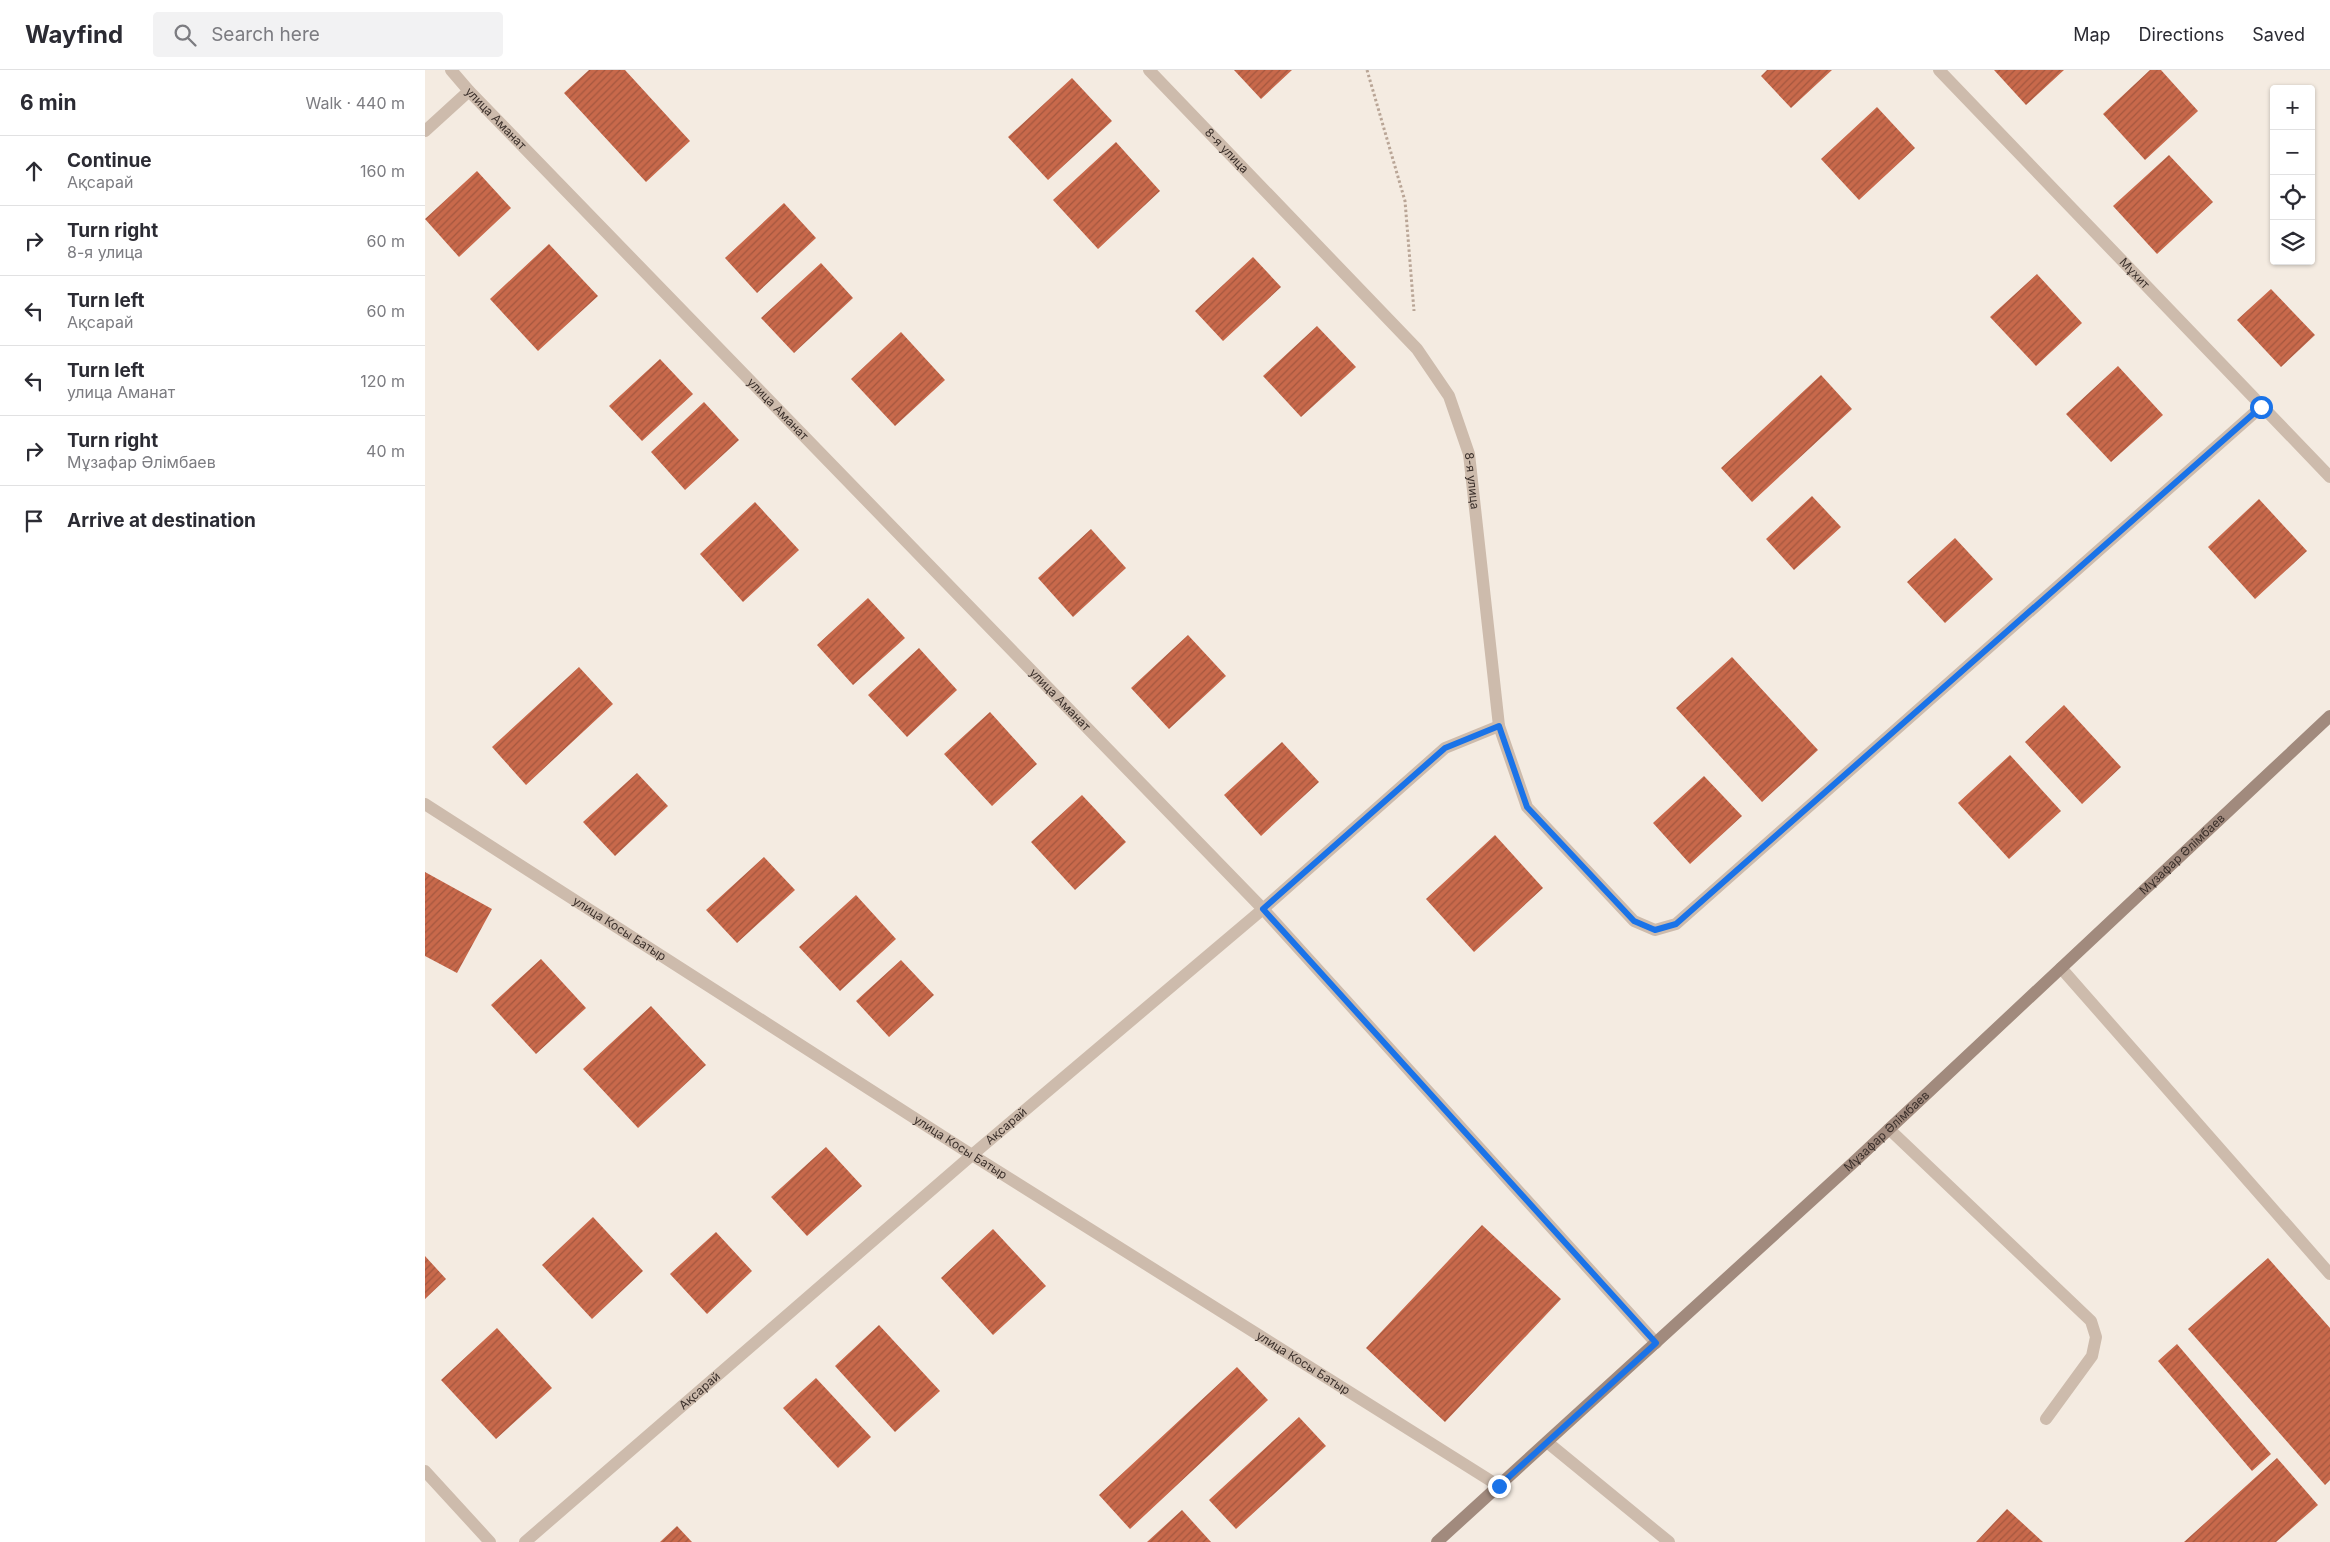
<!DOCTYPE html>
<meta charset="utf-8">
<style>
:root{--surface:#fff;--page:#f2f2f3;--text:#2b2b33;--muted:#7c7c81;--line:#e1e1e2}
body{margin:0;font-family:Inter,sans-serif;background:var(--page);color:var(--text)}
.controls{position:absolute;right:15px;top:15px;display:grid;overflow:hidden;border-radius:5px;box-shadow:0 1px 4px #0004}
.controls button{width:45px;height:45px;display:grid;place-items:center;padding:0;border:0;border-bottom:1px solid var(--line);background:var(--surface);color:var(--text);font:25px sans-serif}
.stop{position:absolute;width:15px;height:15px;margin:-11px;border:4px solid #1a73e8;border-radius:50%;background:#fff}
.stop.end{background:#1a73e8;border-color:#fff;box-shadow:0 1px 5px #0008}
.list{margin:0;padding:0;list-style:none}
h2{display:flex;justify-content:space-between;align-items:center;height:65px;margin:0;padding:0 20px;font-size:21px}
h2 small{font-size:16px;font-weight:400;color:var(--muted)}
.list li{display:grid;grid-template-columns:32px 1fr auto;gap:15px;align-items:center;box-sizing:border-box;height:70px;padding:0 20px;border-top:1px solid var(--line)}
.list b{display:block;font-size:19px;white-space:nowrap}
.list p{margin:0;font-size:16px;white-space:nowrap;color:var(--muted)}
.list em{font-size:16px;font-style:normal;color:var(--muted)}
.icon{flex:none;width:28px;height:28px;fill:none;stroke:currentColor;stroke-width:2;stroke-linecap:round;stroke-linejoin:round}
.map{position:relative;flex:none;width:1905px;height:1472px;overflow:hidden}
header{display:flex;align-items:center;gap:30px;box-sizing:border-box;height:70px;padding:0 25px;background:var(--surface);border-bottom:1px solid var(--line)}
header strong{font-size:24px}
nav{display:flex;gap:28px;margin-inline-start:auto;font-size:18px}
.search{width:350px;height:45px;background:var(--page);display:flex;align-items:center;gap:12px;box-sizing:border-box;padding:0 18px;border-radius:5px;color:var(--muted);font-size:19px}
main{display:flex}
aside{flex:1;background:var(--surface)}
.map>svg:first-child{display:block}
.building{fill:url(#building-hatch)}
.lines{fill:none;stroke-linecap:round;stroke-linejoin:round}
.path{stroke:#b9a596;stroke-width:3;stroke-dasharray:2.5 2.5;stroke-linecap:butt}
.lane{stroke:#cdbbac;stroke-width:12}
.street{stroke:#cdbbac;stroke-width:12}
.secondary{stroke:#a18a7d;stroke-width:12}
.route{stroke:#1a73e8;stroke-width:6}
.labels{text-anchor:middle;stroke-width:5;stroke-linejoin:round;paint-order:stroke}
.street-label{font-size:12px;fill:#3b302b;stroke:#fbf5ee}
</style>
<header>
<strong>Wayfind</strong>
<div class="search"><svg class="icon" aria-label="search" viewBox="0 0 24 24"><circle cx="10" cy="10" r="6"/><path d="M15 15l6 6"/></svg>Search here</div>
<nav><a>Map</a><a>Directions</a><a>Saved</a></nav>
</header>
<main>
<aside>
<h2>6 min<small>Walk · 440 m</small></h2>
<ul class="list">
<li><svg class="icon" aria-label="ahead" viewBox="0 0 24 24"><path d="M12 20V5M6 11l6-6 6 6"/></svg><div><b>Continue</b><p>Ақсарай</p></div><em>160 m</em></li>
<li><svg class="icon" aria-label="right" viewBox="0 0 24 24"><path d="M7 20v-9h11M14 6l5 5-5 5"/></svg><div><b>Turn right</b><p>8-я улица</p></div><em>60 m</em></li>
<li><svg class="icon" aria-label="left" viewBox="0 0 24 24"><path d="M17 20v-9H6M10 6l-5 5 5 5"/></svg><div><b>Turn left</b><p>Ақсарай</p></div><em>60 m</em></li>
<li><svg class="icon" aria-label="left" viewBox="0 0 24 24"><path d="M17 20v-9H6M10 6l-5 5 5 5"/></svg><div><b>Turn left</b><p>улица Аманат</p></div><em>120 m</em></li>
<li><svg class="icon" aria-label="right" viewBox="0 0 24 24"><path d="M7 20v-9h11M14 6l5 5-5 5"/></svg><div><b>Turn right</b><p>Мұзафар Әлімбаев</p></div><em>40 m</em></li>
<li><svg class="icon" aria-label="arrive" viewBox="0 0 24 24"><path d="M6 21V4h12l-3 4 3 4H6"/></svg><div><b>Arrive at destination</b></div></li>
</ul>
</aside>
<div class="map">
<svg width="1905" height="1472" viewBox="0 0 1905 1472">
<defs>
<pattern id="building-hatch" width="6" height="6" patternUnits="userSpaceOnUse" patternTransform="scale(1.25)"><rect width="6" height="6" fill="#c8694b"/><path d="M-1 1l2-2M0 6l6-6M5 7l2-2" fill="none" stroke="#a4573f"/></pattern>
</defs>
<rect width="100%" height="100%" fill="#f4ebe1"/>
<path class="building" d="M164,0H200L265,71L221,112L139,23Z
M809,0H867L836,29Z
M1342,0H1407L1366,38L1336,6Z
M1569,0H1639L1601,35Z
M1725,0H1736L1773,41L1720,90L1678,44Z
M647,8L687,51L623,110L583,67Z
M1452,37L1490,78L1434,130L1396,89Z
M691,72L735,121L673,179L628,130Z
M1744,85L1788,132L1732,184L1688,136Z
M52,101L86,138L34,187L0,149Z
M359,133L391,168L332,223L300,188Z
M124,174L173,226L113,281L65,229Z
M828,187L856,217L798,271L770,241Z
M396,193L428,228L369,283L336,248Z
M1612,204L1657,253L1611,296L1565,247Z
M1846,219L1890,265L1856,297L1812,250Z
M892,256L931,297L876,347L838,306Z
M476,262L520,310L470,356L426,309Z
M235,289L268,324L217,371L184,336Z
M1693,296L1738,345L1686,392L1641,344Z
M1396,305L1427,339L1327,432L1296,398Z
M279,332L314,370L260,420L226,382Z
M1387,426L1416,457L1369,500L1341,469Z
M1834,429L1882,481L1830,529L1783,477Z
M330,432L374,480L318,532L275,484Z
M666,459L701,498L648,547L613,508Z
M1530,468L1568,509L1520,553L1482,512Z
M443,528L480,568L428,615L392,575Z
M763,565L801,606L744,659L706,618Z
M494,578L532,620L482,667L443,625Z
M1307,587L1393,680L1337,732L1251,638Z
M154,597L188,634L101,715L67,677Z
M1639,635L1696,697L1657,734L1600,672Z
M565,642L612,694L567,736L519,684Z
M857,672L894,712L836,766L799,725Z
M1585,685L1636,741L1584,789L1533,733Z
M212,703L243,736L190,786L158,752Z
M1279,706L1317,746L1265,794L1228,753Z
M657,725L701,772L650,820L606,772Z
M1070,765L1118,818L1049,882L1001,829Z
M339,787L370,820L312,873L281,840Z
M0,802L67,839L32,903L0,886Z
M431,825L471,869L415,921L374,877Z
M116,889L161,938L111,984L66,935Z
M476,890L509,925L464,967L431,931Z
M226,936L281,995L213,1058L158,999Z
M401,1077L437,1116L382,1166L346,1127Z
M168,1147L218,1201L167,1249L117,1195Z
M1057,1155L1136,1229L1020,1352L941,1278Z
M568,1159L621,1216L568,1265L516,1208Z
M291,1162L327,1201L282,1244L245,1204Z
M0,1186L21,1209L0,1229Z
M1843,1188L1905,1258V1410L1900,1415L1763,1259Z
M454,1255L515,1321L470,1362L410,1296Z
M72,1258L127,1318L71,1369L16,1310Z
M1752,1274L1846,1384L1827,1401L1733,1291Z
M812,1297L843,1330L705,1459L674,1425Z
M391,1308L446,1367L413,1398L358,1338Z
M874,1347L901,1376L811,1459L784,1430Z
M1852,1388L1893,1435L1851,1472H1759Z
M1582,1439L1618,1472H1551Z
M757,1440L786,1472H722Z
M252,1456L267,1472H235Z"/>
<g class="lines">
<path class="path" d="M942,0L980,131L989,241"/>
<path class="lane" d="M1636,898L1905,1204
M1464,1059L1666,1251L1671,1267L1667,1286L1621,1349
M1122,1372L1244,1472"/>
<g class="street">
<path id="s1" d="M26,0L44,21L838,839L1231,1273"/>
<path id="s2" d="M724,0L992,279L1024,326L1044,384L1074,656L1102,737L1209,851L1230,860L1251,854L1836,337"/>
<path id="s3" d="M1514,0L1905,407"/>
<path d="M0,61L44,21"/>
<path id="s4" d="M0,734L547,1085L1074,1416"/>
<path d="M0,1401L65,1472"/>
<path id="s5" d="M100,1472L547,1085L838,839L1020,678L1074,656"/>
</g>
<path class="secondary" id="s6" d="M1012,1472L1430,1091L1905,646"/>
</g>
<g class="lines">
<path class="route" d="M1074,1416L1231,1273L838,839L1020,678L1074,656L1102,737L1209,851L1230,860L1251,854L1836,337"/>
</g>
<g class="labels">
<g class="street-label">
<text dy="4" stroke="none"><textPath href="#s1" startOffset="66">улица Аманат</textPath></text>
<text dy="4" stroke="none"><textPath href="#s2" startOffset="112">8-я улица</textPath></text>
<text dy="4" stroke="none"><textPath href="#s3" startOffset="282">Мұхит</textPath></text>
<text dy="4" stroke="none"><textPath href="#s1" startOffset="471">улица Аманат</textPath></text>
<text dy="4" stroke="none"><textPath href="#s2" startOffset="532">8-я улица</textPath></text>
<text dy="4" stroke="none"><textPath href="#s1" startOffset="876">улица Аманат</textPath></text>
<text dy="4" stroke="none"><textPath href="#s6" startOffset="1014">Мұзафар Әлімбаев</textPath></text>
<text dy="4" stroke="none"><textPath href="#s4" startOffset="231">улица Косы Батыр</textPath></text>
<text dy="4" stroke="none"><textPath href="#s5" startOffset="636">Ақсарай</textPath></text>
<text dy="4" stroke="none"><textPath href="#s6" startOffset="609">Мұзафар Әлімбаев</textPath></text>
<text dy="4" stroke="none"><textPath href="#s4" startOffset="636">улица Косы Батыр</textPath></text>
<text dy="4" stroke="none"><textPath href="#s4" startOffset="1041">улица Косы Батыр</textPath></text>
<text dy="4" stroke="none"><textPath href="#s5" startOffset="231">Ақсарай</textPath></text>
</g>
</g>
</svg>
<div class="controls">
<button>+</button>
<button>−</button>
<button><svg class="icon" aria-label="locate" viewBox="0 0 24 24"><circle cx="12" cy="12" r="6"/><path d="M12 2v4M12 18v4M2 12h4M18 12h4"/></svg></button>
<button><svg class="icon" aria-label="layers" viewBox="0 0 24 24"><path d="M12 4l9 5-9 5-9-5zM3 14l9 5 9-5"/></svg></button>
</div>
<div class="stop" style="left:1836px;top:337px"></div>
<div class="stop end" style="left:1074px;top:1416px"></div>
</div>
</main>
